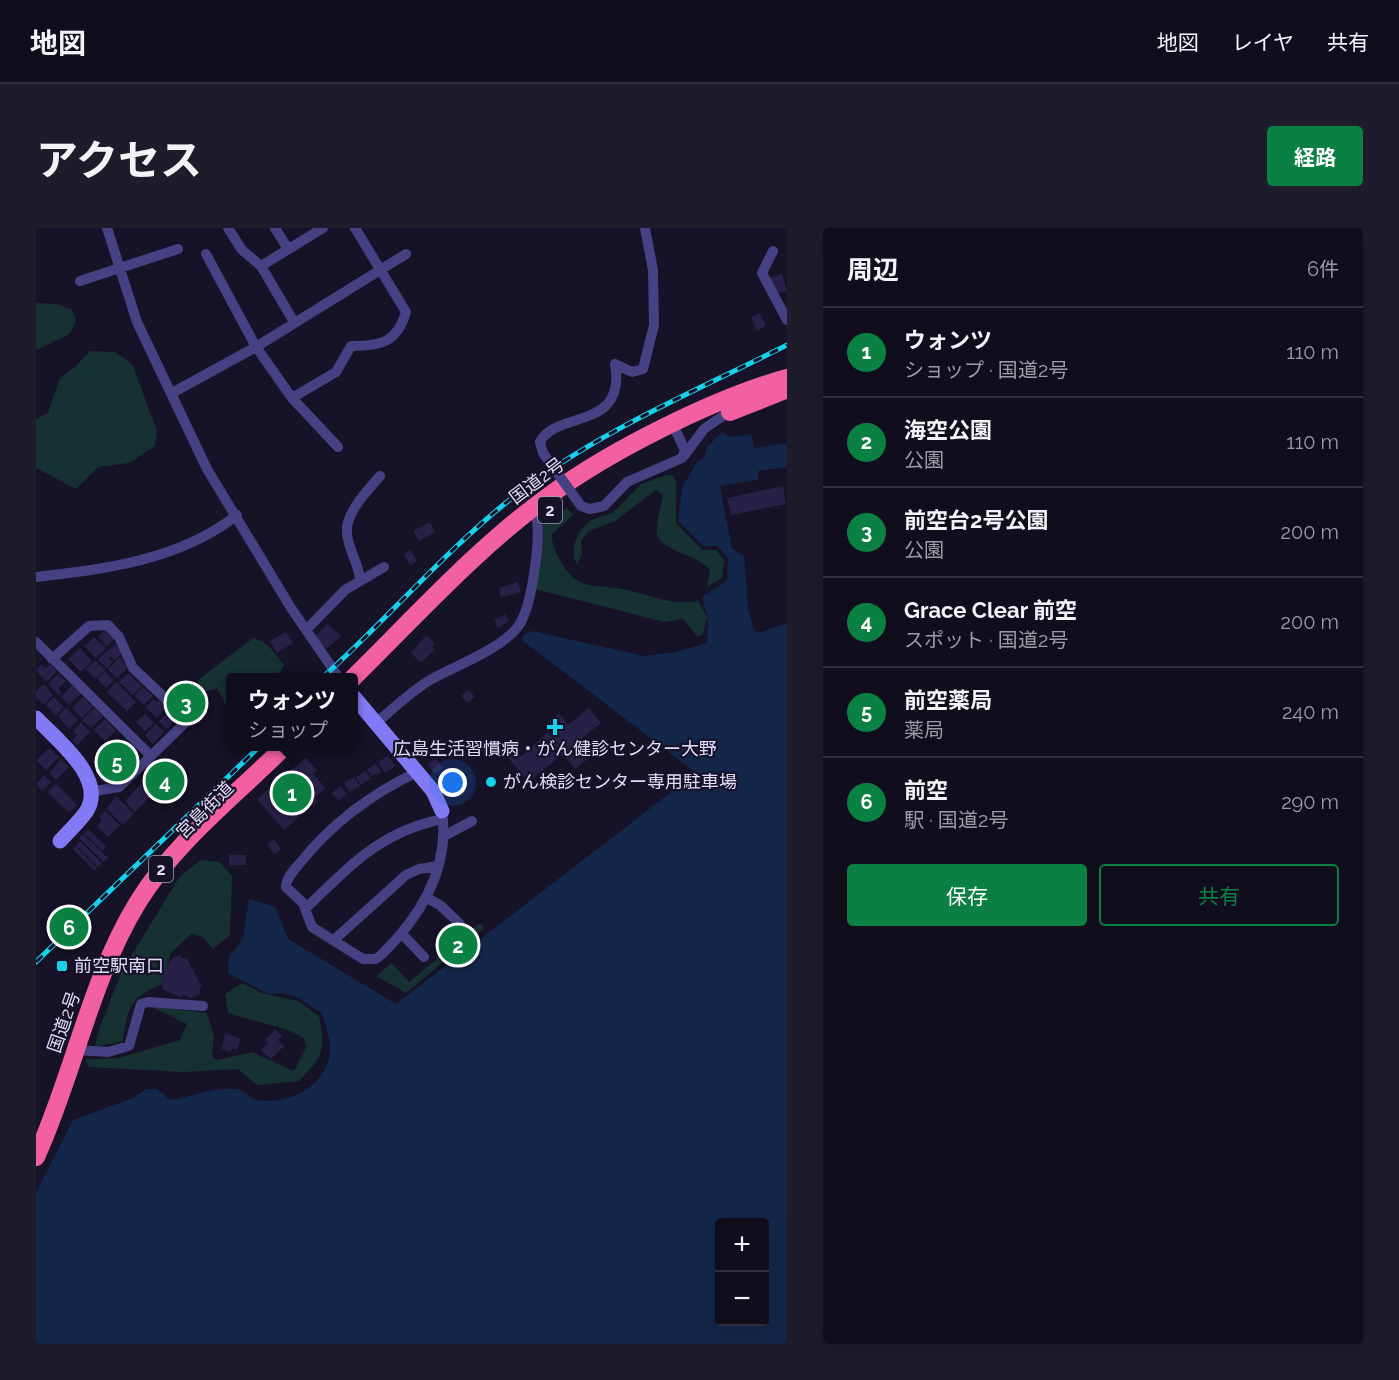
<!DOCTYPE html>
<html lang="ja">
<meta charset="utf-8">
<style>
:root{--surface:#100e1d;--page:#1e1c2a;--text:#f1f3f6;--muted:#9c9ca4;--line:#302e3b;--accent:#0b8043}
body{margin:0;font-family:Raleway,"Noto Sans JP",sans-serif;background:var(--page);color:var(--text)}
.controls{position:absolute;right:18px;bottom:18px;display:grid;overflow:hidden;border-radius:6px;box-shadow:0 6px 24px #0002}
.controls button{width:54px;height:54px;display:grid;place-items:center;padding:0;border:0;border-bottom:2px solid var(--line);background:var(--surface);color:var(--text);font:30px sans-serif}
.you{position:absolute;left:417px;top:555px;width:21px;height:21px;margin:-15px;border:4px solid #fff;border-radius:50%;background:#1a73e8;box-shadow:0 0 0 9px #1a73e833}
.badge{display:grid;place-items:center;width:39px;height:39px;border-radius:50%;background:var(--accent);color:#fff;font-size:20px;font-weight:700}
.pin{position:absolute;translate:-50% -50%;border:3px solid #fff;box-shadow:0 2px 6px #0006}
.popup{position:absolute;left:190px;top:445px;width:132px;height:78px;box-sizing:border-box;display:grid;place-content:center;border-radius:6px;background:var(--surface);filter:drop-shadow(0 2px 4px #0005);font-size:20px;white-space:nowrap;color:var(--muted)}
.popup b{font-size:22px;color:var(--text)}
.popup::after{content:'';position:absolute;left:50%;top:100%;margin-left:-12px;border:12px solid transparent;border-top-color:var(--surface)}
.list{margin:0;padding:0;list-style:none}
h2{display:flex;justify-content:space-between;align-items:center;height:78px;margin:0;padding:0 24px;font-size:26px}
h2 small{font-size:20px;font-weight:400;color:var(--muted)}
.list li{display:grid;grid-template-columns:39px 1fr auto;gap:18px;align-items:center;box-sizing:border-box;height:90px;padding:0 24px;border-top:2px solid var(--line)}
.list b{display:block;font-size:22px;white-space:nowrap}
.list p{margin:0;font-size:20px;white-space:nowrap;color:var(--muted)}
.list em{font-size:20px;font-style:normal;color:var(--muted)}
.actions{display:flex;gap:12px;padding:18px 24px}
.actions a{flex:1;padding:14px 0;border:2px solid var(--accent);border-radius:6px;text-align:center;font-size:21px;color:var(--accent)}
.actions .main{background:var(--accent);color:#fff}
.map{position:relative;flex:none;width:751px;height:1116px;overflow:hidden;border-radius:6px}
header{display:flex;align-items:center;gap:36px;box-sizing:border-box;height:84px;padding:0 30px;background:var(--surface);border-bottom:2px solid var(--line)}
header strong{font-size:28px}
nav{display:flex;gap:33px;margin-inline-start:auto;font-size:21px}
.intro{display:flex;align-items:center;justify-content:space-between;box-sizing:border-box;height:144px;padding:0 36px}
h1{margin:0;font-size:42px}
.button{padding:15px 27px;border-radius:6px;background:var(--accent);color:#fff;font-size:21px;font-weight:700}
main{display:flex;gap:36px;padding:0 36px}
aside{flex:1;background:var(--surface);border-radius:6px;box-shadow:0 6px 24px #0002}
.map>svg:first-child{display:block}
.green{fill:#163131}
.water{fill:#13274a;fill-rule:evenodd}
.building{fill:#292047}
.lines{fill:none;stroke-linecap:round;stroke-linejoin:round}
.street{stroke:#464182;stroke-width:10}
.secondary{stroke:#817af4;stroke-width:15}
.highway{stroke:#f260a2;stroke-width:18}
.rail-casing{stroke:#17d0ec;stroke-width:5}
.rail{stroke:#161227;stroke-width:3;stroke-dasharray:9;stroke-linecap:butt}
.street-bridge{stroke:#464182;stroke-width:10}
.poi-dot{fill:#17d0ec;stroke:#161227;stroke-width:2}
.labels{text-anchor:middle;stroke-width:4.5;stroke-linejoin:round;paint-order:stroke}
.shield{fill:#161227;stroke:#a39fbc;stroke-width:1.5}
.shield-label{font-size:16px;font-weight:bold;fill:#e0dbfc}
.street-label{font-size:18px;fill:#e0dbfc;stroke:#161227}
.poi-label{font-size:18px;fill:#e0dbfc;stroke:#161227;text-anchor:start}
</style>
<header>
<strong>地図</strong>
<nav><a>地図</a><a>レイヤ</a><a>共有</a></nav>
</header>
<div class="intro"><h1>アクセス</h1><a class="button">経路</a></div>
<main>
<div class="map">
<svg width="751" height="1116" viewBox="0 0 751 1116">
<rect width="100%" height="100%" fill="#161227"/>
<path class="green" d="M0,75L21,76L36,82L40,92L34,106L0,122Z
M54,123L79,124L96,136L121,203L119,218L93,235L62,239L40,261L0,240V191L12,185L24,150L39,139Z
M631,247H637L640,254V295L667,322H680L688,332L686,350L671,359L674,342C662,326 623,323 621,305C620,294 625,278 627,267L620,262L579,293L553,303L545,313L546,325L541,337L538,329V316L545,301L555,292L578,284L605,256Z
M531,280L537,287L516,306C516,317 519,323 524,332C542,365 559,355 590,362C619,368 631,377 662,373L671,389L667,406L662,409L647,391L628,394L499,361L507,297Z
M217,410C232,413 239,426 248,437L241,449L194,450L193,483L181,460L164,465L162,452Z
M165,632L184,634L196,648L194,707L177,721L167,709L155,706L135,725L126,756C94,769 91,781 87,813L59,819L62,804L86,743L144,648Z
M444,695L448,700L370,765L340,748L356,735L373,754Z
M206,755L226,765L262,773L283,788C290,821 287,829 263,853L221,857L202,841L147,844L53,839L49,831L82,830L144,812L151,796L114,778L171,785L178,809L176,828L181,832L216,824L258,843L270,819L268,810L252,802L192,785L189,766Z"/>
<path class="water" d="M686,204L693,209L716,206L718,220L751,215V239L722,243V252L684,258L696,321L708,328L712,381L718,402L723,405L751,395V1116H0V964L37,892L97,870L110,861H121L134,872C160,868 175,859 201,861C209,862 213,870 221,872C253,877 288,860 294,826C296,814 289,797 286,785L259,768L246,765L232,766L192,745L193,729L207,710L213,671L239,679L252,711L360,776L660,545L486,412L488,406L496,403L608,428L639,424L671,415L672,392L666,369L691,352L692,330L681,318H667L642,293L646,260L661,234L669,228L671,219ZM684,994H728V1094H684Z"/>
<path class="building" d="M746,46L751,63L737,66L733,50Z
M724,85L730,98L721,103L715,90Z
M747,258L750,276L695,287L691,270Z
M394,294L399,304L383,313L377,303Z
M375,322L381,333L374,337L368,326Z
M482,354L485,364L465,369L463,360Z
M469,386L473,393L462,400L458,392Z
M291,396L305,408L290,421L278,410Z
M71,400L80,409L71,418L62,409Z
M250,404L257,415L241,425L234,413Z
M390,407L399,416L396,418L399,421L385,435L375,425Z
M58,409L70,420L60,430L48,418Z
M80,416L86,425L79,432L75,428L73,431L77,434L71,440L62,431Z
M44,420L56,433L45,444L32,431Z
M84,429L91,440L81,450L72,441Z
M59,432L69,442L59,451L50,441Z
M5,436L10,440L14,436L21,443L10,454L0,442Z
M69,443L78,452L70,460L61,451Z
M92,445L106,458L97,467L83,454Z
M22,446L30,453L22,461L26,464L23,467L12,456Z
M80,454L100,474L91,483L71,464Z
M8,456L17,467L8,476L0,470V463Z
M36,457L45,466L33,477L25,469Z
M107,459L117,468L108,477L98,468Z
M433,462L439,469L431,475L425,468Z
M18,469L28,479L20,488L10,477Z
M47,469L57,479L46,490L36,480Z
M125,470L132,478L121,490L110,479L118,471L121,474Z
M30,480L42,492L33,501L22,488Z
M58,480L67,488L55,500L46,492Z
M553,480L565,495L546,510L559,525L539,541L527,526L492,554L469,526L478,519L485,529L512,504L516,509L523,504L513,493L523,485L532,497Z
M134,482L143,488L131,501L123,493Z
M109,486L118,495L109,503L100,494Z
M69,491L80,502L69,513L58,502Z
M45,494L54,504L41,517L36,512L41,507L37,503Z
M120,496L128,504L117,516L109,507Z
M89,511L101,520L102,525L96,534L81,519Z
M13,520L23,529L10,542L0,532Z
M81,521L92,535L82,545L69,532Z
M352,528L359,538L349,545L342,534Z
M133,530L140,537L133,544L125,537Z
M270,530L281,542L277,545L289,560L279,569L282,573L248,602L221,571Z
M25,531L33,539L20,552L13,546Z
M399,531L408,540L399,546L392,537Z
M67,533L80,546L70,557L62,550L65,546L60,541Z
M340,536L346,545L335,548L331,541Z
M125,540L143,558L133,567L115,549Z
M330,543L335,551L324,557L320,549Z
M8,547L15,554L6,563L0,556Z
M318,549L324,558L313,564L308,555Z
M20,556L41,577L33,585L12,564Z
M105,556L116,567L99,584L89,573Z
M304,558L311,566L302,573L296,565Z
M80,568L98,586L87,597L71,581Z
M69,583L84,597L72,609L61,598L66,593L63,589Z
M52,601L70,619L66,623L48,605Z
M47,606L72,630L68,634L43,610Z
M238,611L245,621L238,626L231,616Z
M44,613L66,635L62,639L40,617Z
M39,618L61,640L59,643L37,621Z
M193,627H210V637H193Z
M32,678L50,696L32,713L15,695Z
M144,727L147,731L150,729L166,759L163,761L165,765L156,770L147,767L146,770L126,761L128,745L135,731Z
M239,801L246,808L242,812L248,818L235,831L225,822L232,814L229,812Z
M189,805L205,811L201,822L196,820L195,824L186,821Z"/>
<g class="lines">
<path class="street" d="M71,0L101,94L171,241L255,380L303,450
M192,0L206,22L225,38L258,94
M239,0L252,21
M737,23L726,45L751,92
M170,26L220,119L256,170L302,219
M225,38L287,0
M44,53L142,21
M579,136L596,144L607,141L618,97L617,42L609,0
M136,165L220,119L370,26
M256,170L300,144L315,118C344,118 361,115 370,84L319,0
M504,214C520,182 591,203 579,136
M648,228L668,201L691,185
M554,281L568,278L591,254L646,230L649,222L637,197
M0,349C70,341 144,332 201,287
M324,351C322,334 312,321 311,305C309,285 332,262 344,248
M270,402L309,362L348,339
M0,414L115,528
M16,431L53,398L72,397L83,409L97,440L152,492L83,559L53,564
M339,496C357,481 374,464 394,452C419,438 463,422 481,400C496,382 504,315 501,292
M381,544C335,566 296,595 264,635C258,642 250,650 250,659L267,675L276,699L327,731H340L346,726C385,688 414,640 406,583
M408,608L436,593
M391,670L404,677L424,696
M270,680C314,638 345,603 407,591
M366,706L388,729
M299,711L370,647L383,641L402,638
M41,822L72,824L93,818L105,776L112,774L167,778"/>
<path class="secondary" d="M318,469L397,563L406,583
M0,490C20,511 72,551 50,584C43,594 32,604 24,613"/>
<path class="highway" d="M694,184L747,163
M317,450C380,388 442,319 514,267C575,222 679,170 751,150
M0,929C38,846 54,752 102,674C139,614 199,568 249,518"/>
<defs>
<path id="rail" d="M286,450C353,390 410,321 481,266C563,203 660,163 751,117
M0,734L224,518"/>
</defs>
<use href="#rail" class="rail-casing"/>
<use href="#rail" class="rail"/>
<path class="street-bridge" d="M504,214L507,225L545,278L554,281"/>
</g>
<g class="poi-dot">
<path d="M516 490h6v6h6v6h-6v6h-6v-6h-6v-6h6z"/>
<circle cx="455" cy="554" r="6"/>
<rect x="20" y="732" width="12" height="12" rx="3"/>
</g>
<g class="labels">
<g class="shield">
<rect x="502" y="269" width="24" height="26" rx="4.5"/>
<rect x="113" y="628" width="24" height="26" rx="4.5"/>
</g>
<g class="shield-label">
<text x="514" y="288">2</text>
<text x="125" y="647">2</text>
</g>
<g class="street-label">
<text transform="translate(501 253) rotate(-37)" y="6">国道2号</text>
<text transform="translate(169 582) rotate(-45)" y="6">宮島街道</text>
<text transform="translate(28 794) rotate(-71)" y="6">国道2号</text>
</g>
<g class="poi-label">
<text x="519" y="527" text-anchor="middle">広島生活習慣病・がん健診センター大野</text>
<text x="467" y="560">がん検診センター専用駐車場</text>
<text x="38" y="744">前空駅南口</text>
</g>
</g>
</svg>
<div class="controls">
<button>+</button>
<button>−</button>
</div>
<div class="you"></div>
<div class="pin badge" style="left:256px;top:565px">1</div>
<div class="popup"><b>ウォンツ</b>ショップ</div>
<div class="pin badge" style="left:422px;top:717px">2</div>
<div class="pin badge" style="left:150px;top:475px">3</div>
<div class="pin badge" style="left:129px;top:553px">4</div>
<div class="pin badge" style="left:81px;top:534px">5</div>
<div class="pin badge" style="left:33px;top:699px">6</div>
</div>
<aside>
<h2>周辺<small>6件</small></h2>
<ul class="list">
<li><span class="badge">1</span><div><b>ウォンツ</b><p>ショップ · 国道2号</p></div><em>110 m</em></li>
<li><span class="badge">2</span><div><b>海空公園</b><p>公園</p></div><em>110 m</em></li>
<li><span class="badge">3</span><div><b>前空台2号公園</b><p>公園</p></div><em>200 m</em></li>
<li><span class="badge">4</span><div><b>Grace Clear 前空</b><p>スポット · 国道2号</p></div><em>200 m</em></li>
<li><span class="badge">5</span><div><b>前空薬局</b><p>薬局</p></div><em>240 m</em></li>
<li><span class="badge">6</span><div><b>前空</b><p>駅 · 国道2号</p></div><em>290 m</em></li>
</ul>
<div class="actions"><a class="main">保存</a><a>共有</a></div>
</aside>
</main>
